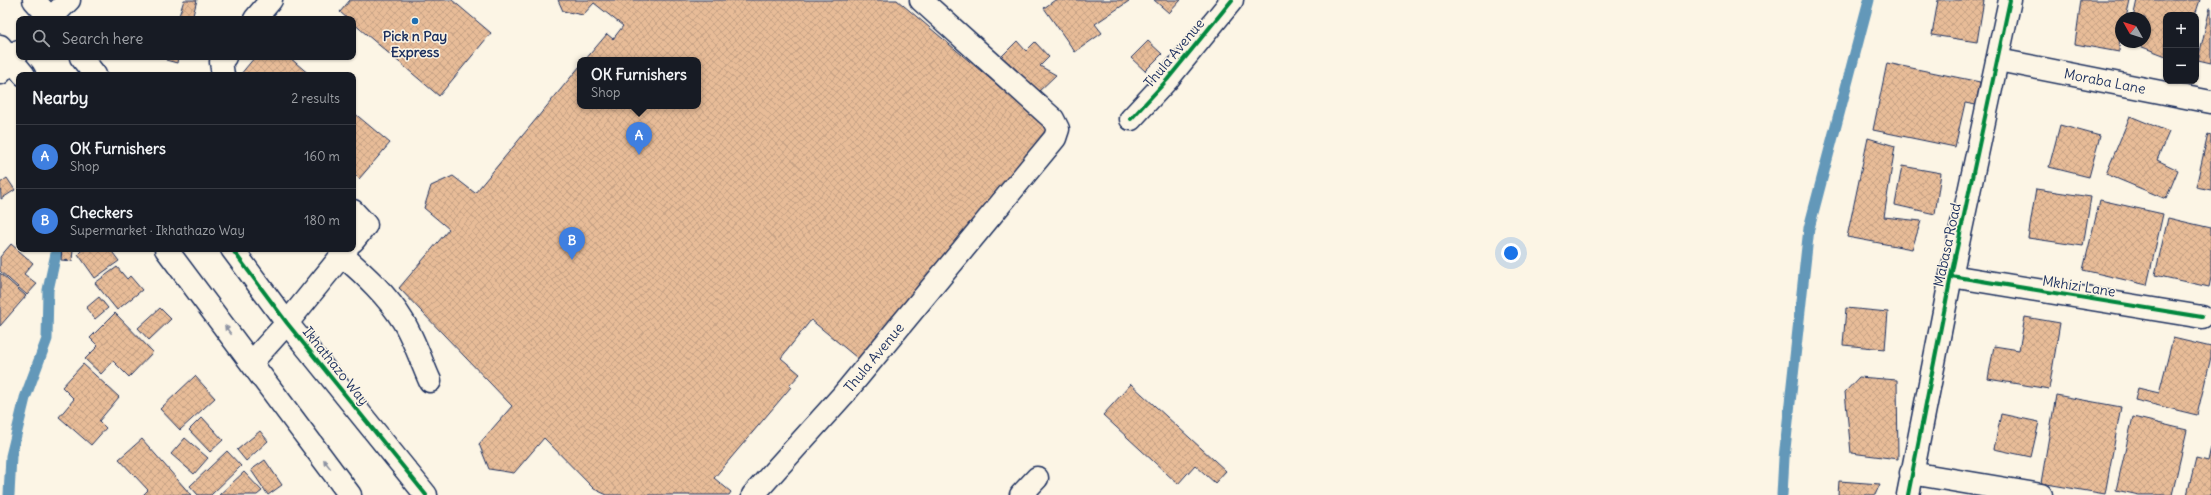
<!DOCTYPE html>
<meta charset="utf-8">
<style>
:root{--surface:#171b24;--page:#20242c;--text:#f1f3f6;--muted:#9ea1a6;--line:#363941;--accent:#1f6fb2}
body{margin:0;font-family:Delius,sans-serif;background:var(--page);color:var(--text)}
.controls{position:absolute;right:12px;top:12px;display:grid;overflow:hidden;border-radius:8px;box-shadow:0 1px 3px #0004}
.controls button{width:36px;height:36px;display:grid;place-items:center;padding:0;border:0;border-bottom:1px solid var(--line);background:var(--surface);color:var(--text);font:20px sans-serif}
.compass{position:absolute;left:2115px;top:12px;width:36px;height:36px;border-radius:50%;background:var(--surface);box-shadow:0 1px 3px #0004;rotate:309deg}
.you{position:absolute;left:1511px;top:253px;width:14px;height:14px;margin:-10px;border:3px solid #fff;border-radius:50%;background:#1a73e8;box-shadow:0 0 0 6px #1a73e833}
.badge{display:grid;place-items:center;width:26px;height:26px;border-radius:50%;background:var(--accent);color:#fff;font-size:13px;font-weight:700}
.pin{position:absolute;translate:-50% -33px;filter:drop-shadow(0 1px 2px #0008)}
.pin::after{content:'';position:absolute;top:21px;width:14px;height:12px;background:inherit;clip-path:polygon(0 0,100% 0,50% 100%)}
.popup{position:absolute;left:577px;top:57px;width:124px;height:52px;box-sizing:border-box;display:grid;place-content:center;border-radius:8px;background:var(--surface);filter:drop-shadow(0 1px 3px #0005);font-size:13px;white-space:nowrap;color:var(--muted)}
.popup b{font-size:15px;color:var(--text)}
.popup::after{content:'';position:absolute;left:50%;top:100%;margin-left:-8px;border:8px solid transparent;border-top-color:var(--surface)}
.list{margin:0;padding:0;list-style:none}
h2{display:flex;justify-content:space-between;align-items:center;height:52px;margin:0;padding:0 16px;font-size:17px}
h2 small{font-size:13px;font-weight:400;color:var(--muted)}
.list li{display:grid;grid-template-columns:26px 1fr auto;gap:12px;align-items:center;box-sizing:border-box;height:64px;padding:0 16px;border-top:1px solid var(--line)}
.list b{display:block;font-size:15px;white-space:nowrap}
.list p{margin:0;font-size:13px;white-space:nowrap;color:var(--muted)}
.list em{font-size:13px;font-style:normal;color:var(--muted)}
.icon{flex:none;width:22px;height:22px;fill:none;stroke:currentColor;stroke-width:2;stroke-linecap:round;stroke-linejoin:round}
.map{position:relative;flex:none;width:2211px;height:495px;overflow:hidden}
.search{position:absolute;background:var(--surface);box-shadow:0 1px 3px #0004;left:16px;top:16px;width:340px;height:44px;display:flex;align-items:center;gap:10px;box-sizing:border-box;padding:0 14px;border-radius:8px;color:var(--muted);font-size:15px}
.panel{position:absolute;background:var(--surface);box-shadow:0 1px 3px #0004;left:16px;top:72px;width:340px;height:180px;border-radius:8px}
.map>svg:first-child{display:block}
.lines{fill:none;stroke-linecap:round;stroke-linejoin:round}
.stream{stroke:#6498b9;stroke-width:11}
.building{fill:url(#building-cross-hatch);stroke:#1b2f5e}
.minor-casing{stroke:#1b2f5e;stroke-width:25}
.major-casing{stroke:#1b2f5e;stroke-width:25}
.minor{stroke:#fcf5e5;stroke-width:22}
.major{stroke:#fcf5e5;stroke-width:22}
.cycleway-casing{stroke:#fcf5e5;stroke-width:6}
.cycleway{stroke:#00873e;stroke-width:4}
.oneway{fill:#8c92a2}
.poi-dot{fill:#1f6fb2;stroke:#fcf5e5;stroke-width:1.5}
.labels{text-anchor:middle;stroke-width:3;stroke-linejoin:round;paint-order:stroke}
.poi-label{font-size:14px;font-weight:bold;fill:#1b2f5e;stroke:#fcf5e5}
.street-label{font-size:14px;fill:#1b2f5e;stroke:#fcf5e5}
</style>
<div class="map">
<svg width="2211" height="495" viewBox="0 0 2211 495">
<defs>
<pattern id="building-cross-hatch" width="8" height="8" patternUnits="userSpaceOnUse"><rect width="8" height="8" fill="#e8bc98"/><path d="M0 0l8 8M0 8l8-8" fill="none" stroke="#c6a285"/></pattern>
</defs>
<rect width="100%" height="100%" fill="#fcf5e5"/>
<filter id="ink" filterUnits="userSpaceOnUse"><feTurbulence type="fractalNoise" baseFrequency=".025" numOctaves="2"/><feDisplacementMap in="SourceGraphic" scale="8" xChannelSelector="R" yChannelSelector="G"/><feConvolveMatrix kernelMatrix="1 2 1 2 8 2 1 2 1" color-interpolation-filters="sRGB"/></filter>
<g filter="url(#ink)">
<g class="lines">
<path class="stream" d="M9,495L11,456L25,398L47,339L48,290L57,249
M1782,495L1784,458L1809,228L1869,0"/>
</g>
<path class="building" d="M184,0H197L192,19H178Z
M350,0H452L491,33L439,96L353,23V19H348L340,12Z
M558,0H897L1053,132L862,362L811,320L781,358L800,374L789,386L791,387L714,478L731,492L729,495H607L594,489L544,438L514,473L489,469L479,444L512,406L399,288L449,229L424,208L431,186L453,176L475,193L580,66V106H698V60H585L607,34L613,39L623,26L594,3L583,15L563,11Z
M1055,0H1128L1129,1L1095,24L1102,33L1075,52L1044,8Z
M1154,0H1181L1169,13Z
M1938,0H1984L1977,42L1932,35Z
M2081,0H2130L2126,18H2121L2119,52L2075,44Z
M2137,0H2200L2195,15H2166V56L2129,42H2145V18H2133Z
M2210,8H2211V63L2198,60Z
M1017,41L1026,51L1035,42L1049,57L1040,66L1056,75L1036,94L1001,57Z
M1148,41L1162,54L1145,71L1131,58Z
M167,57H178L177,63L166,60Z
M255,57H289L310,75H240Z
M1887,63L1980,82L1976,105L1965,103L1955,147L1873,130Z
M353,112L390,143L359,179L353,173Z
M2130,116L2169,132L2157,160L2178,170L2166,199L2106,174Z
M2060,125L2100,136L2089,177L2049,167Z
M2208,134L2211,135V190L2196,187Z
M1868,138L1895,146L1884,217L1921,221L1912,249L1847,237Z
M1902,166L1941,173L1935,214L1895,205Z
M7,178L15,190L1,199L0,183Z
M2036,189L2091,197L2083,246L2028,238Z
M2100,200L2163,214L2147,285L2083,270Z
M2168,218L2211,228V278L2209,287L2155,275Z
M11,244L33,263L24,274L37,284L27,295L0,271V257Z
M62,249H73L72,261L61,260Z
M81,249H110L119,261L95,278L78,254L82,250Z
M117,267L127,279L130,276L142,290L117,310L95,283Z
M0,273L26,296L0,326Z
M99,297L108,308L95,319L86,308Z
M160,308L171,319L149,340L138,328Z
M1846,308L1888,312L1885,349L1843,345Z
M115,313L153,352L129,377L113,361L101,374L85,359L98,346L90,338Z
M2025,317L2060,323L2049,389L1988,379L1994,346L2019,350Z
M2173,338L2211,347V357L2197,415L2135,400L2138,388L2159,393Z
M83,364L119,397L99,421L106,428L91,445L59,417L74,399L62,387Z
M195,376L215,398L180,430L160,409Z
M1859,377L1897,380L1898,459L1851,453L1845,392Z
M1131,384L1226,471L1215,483L1195,465L1178,484L1103,415Z
M2056,395L2121,407L2105,494L2041,483Z
M2001,414L2039,422L2031,457L1994,449Z
M202,417L223,440L210,452L189,430Z
M2133,417L2187,430L2172,495H2139L2116,490Z
M260,431L268,441L246,461L237,450Z
M185,438L208,458L194,474L171,454Z
M142,439L191,495H143L148,490L119,459Z
M2211,447V495H2187L2196,458L2208,461Z
M227,451L241,466L211,495H198L190,486Z
M265,460L282,485L268,495L251,470Z
M244,472L262,491L257,495H219Z
M1839,481L1880,484L1875,495H1838Z"/>
<g class="lines">
<defs>
<g id="minor">
<path d="M34,0L51,19"/>
<path d="M255,19L271,0"/>
<path d="M0,46L24,75"/>
<path d="M81,57L95,75"/>
<path id="s1" d="M1998,60L2211,102"/>
<path d="M223,75L221,62L225,57"/>
<path d="M1131,119L1167,80L1232,0"/>
<path d="M353,211L366,225L353,241"/>
<path d="M166,249L350,495"/>
<path d="M232,249L287,323L426,495"/>
<path d="M342,255C365,275 387,295 403,321C414,339 421,361 430,381"/>
<path d="M1951,276L2202,317"/>
<path d="M252,362L287,323L347,249"/>
<path d="M1911,473L2041,495"/>
<path id="s2" d="M753,495L843,395L1055,138L1058,129L1053,119L921,0"/>
<path d="M1021,495L1037,478"/>
<path d="M1908,495L1951,276L2010,0"/>
</g>
<path id="major" d="M50,19L69,0
M0,73L19,51"/>
</defs>
<use href="#minor" class="minor-casing"/>
<use href="#major" class="major-casing"/>
<use href="#minor" class="minor"/>
<use href="#major" class="major"/>
<defs>
<path id="cycleway" d="M1131,119L1167,80L1232,0
M232,249L287,323L426,495
M1951,276L2202,317
M1908,495L1951,276L2010,0"/>
</defs>
<use href="#cycleway" class="cycleway-casing"/>
<use href="#cycleway" class="cycleway"/>
</g>
<defs><path id="oneway-solid" d="M-6-.8H1V-3.2L6.5 0L1 3.2V.8H-6Z"/></defs>
<g class="oneway">
<use href="#oneway-solid" transform="translate(228 330) rotate(-127)"/>
<use href="#oneway-solid" transform="translate(327 464) rotate(-127)"/>
</g>
</g>
<circle class="poi-dot" cx="415" cy="21" r="4"/>
<g class="labels">
<g class="poi-label">
<text x="415" y="41">Pick n Pay<tspan x="415" dy="16">Express</tspan></text>
</g>
<g class="street-label">
<text transform="translate(1174 53) rotate(-50)" y="5">Thula Avenue</text>
<text dy="5" stroke="none"><textPath href="#s1" startOffset="109">Moraba Lane</textPath></text>
<text transform="translate(1947 245) rotate(-78)" y="5">Mabasa Road</text>
<text transform="translate(2079 286) rotate(9)" y="5">Mkhizi Lane</text>
<text dy="5" stroke="none"><textPath href="#s2" startOffset="183">Thula Avenue</textPath></text>
<text transform="translate(336 366) rotate(51)" y="5">Ikhathazo Way</text>
</g>
</g>
</svg>
<div class="controls">
<button>+</button>
<button>−</button>
</div>
<svg class="compass" viewBox="-18 -18 36 36"><path d="M0-13l5 13h-10z" fill="#e53935"/><path d="M0 13l5-13h-10z" fill="#9ea1a6"/></svg>
<div class="you"></div>
<div class="pin badge" style="left:639px;top:155px;background:#3f7fe0">A</div>
<div class="popup"><b>OK Furnishers</b>Shop</div>
<div class="pin badge" style="left:572px;top:260px;background:#3f7fe0">B</div>
<div class="search"><svg class="icon" aria-label="search" viewBox="0 0 24 24"><circle cx="10" cy="10" r="6"/><path d="M15 15l6 6"/></svg>Search here</div>
<section class="panel">
<h2>Nearby<small>2 results</small></h2>
<ul class="list">
<li><span class="badge" style="background:#3f7fe0">A</span><div><b>OK Furnishers</b><p>Shop</p></div><em>160 m</em></li>
<li><span class="badge" style="background:#3f7fe0">B</span><div><b>Checkers</b><p>Supermarket · Ikhathazo Way</p></div><em>180 m</em></li>
</ul>
</section>
</div>
